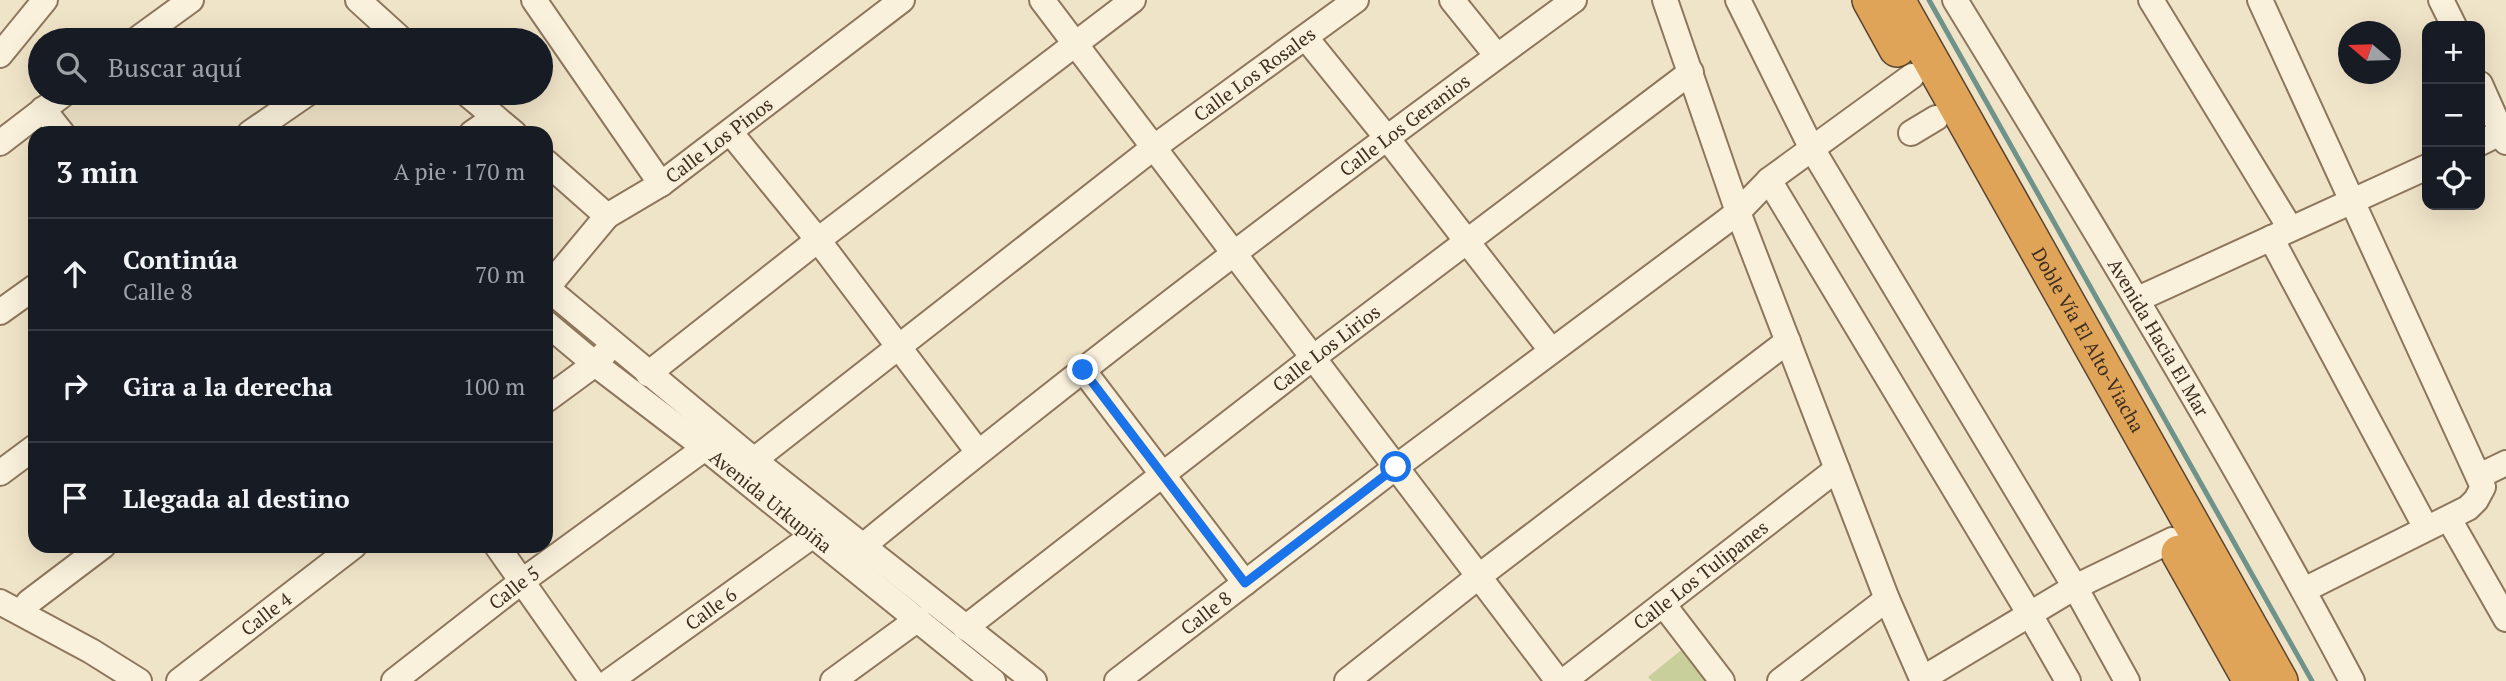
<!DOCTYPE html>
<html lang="es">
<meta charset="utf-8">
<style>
:root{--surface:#171b24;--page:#242831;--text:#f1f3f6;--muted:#9ea1a6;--line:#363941}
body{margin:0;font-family:"PT Serif",serif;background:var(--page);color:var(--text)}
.controls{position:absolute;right:21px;top:21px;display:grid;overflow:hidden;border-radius:14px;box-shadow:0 7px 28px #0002}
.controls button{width:63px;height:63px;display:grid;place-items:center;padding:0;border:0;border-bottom:2px solid var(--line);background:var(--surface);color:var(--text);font:35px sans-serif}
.compass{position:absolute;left:2338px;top:21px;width:63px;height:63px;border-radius:50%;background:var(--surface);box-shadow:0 7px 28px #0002;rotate:289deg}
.stop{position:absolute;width:21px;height:21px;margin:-16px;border:5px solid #1a73e8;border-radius:50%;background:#fff}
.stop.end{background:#1a73e8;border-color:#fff;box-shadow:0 2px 7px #0008}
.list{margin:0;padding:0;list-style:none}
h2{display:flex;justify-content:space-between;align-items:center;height:91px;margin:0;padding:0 28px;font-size:30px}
h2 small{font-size:23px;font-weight:400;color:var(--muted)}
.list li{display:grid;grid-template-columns:46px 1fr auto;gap:21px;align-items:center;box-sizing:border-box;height:112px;padding:0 28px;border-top:2px solid var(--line)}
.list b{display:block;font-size:26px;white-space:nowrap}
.list p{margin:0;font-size:23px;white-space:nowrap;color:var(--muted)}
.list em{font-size:23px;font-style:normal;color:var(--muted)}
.icon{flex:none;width:38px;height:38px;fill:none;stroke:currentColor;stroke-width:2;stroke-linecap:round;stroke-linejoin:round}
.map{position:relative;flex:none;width:2506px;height:681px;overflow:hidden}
.search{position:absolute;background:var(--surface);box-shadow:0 7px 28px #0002;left:28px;top:28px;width:525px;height:77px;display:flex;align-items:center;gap:18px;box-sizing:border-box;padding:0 24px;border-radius:38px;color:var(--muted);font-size:26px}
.panel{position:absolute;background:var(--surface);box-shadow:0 7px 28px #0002;left:28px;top:126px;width:525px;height:427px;border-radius:21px}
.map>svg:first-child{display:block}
.green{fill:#c9cf9b}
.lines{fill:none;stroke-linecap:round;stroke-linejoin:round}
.stream{stroke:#6f938a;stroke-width:5}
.minor-casing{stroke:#8d765c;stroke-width:28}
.highway-casing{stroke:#5b4430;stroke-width:38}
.minor{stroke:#faf1dc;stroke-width:24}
.highway{stroke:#e0a458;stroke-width:35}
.route{stroke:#1a73e8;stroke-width:9}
.labels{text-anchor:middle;stroke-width:6;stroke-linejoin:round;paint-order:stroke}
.street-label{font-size:19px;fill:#3d2e20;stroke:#f7eed8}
</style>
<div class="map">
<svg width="2506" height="681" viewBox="0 0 2506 681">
<rect width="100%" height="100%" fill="#f0e4c8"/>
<path class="green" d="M1685,647L1713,681H1652L1648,677Z"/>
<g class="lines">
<path class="stream" d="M1929,0L2312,681"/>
<defs>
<g id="minor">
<path d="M358,0L402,40"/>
<path d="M534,0L661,184"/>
<path d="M902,0L661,184L607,216L547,288L754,460L1034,681"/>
<path d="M1042,0L1558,681"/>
<path d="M1452,0L1497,56"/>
<path d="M1665,0L1738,212L1887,599L1923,681"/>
<path d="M1738,0L1811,147L2075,587L2127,681"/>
<path id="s1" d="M1955,0C2092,224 2229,448 2352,681"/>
<path d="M2151,0L2290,228"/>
<path d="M2260,0L2483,487L2476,500L2468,508L2304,590"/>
<path d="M2441,0L2454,26"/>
<path d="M1306,38L1387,138L1551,350"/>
<path d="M136,40L191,0"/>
<path d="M0,55L45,0"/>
<path d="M2480,84L2506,142"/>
<path d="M466,93L514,133"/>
<path d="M43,109L62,133"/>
<path d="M730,132L818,240L978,452"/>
<path d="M250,133L308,93"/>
<path d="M472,133L495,117"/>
<path d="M1911,133L1936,118"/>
<path d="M0,143L65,93"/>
<path d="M2480,143L2506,130"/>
<path d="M546,162L607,216"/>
<path d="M1769,180L2029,613L2068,681"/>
<path d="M2271,238L2426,528"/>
<path d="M2138,299L2427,167"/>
<path d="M0,312L35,287"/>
<path id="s2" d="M546,323L595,364L705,448L993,681"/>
<path d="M1083,370L1245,583"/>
<path d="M648,374L818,240L1133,0"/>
<path d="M546,400L595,364L605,353"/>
<path id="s3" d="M754,460L1153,148L1356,0"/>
<path d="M0,473L35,447"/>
<path d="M2479,476L2506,463"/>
<path d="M2449,519L2506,619"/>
<path d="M497,546L592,681"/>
<path id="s4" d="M863,546C1094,357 1333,176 1574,0"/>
<path d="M0,602L91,651L139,681"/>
<path d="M1663,604L1722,681"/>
<path d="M21,612L29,602L103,546"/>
<path id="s5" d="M965,628L1314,357L1691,72"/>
<path d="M1922,679L2075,587L2172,540"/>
<path id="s6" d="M179,681L354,546"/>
<path id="s7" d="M394,681L521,582L705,448"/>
<path id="s8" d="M610,681L812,536"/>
<path d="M833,681L918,619"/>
<path id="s9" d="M1117,681L1396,467L1721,225L1738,212L1769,180L1912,76"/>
<path d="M1347,681L1478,577L1788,341"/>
<path id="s10" d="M1564,681L1837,469"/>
<path d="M1780,681L1887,599"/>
</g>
<g id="highway">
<path d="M1870,0L1897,49"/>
<path id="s11" d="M1897,0L2280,681"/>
<path d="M2179,553L2251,681"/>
</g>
</defs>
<use href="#minor" class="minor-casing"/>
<use href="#highway" class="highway-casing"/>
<use href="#minor" class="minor"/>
<use href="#highway" class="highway"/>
</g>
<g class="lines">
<path class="route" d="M1083,370L1245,583L1396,467"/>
</g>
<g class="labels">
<g class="street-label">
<text dy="7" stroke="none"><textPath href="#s3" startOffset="632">Calle Los Rosales</textPath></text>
<text dy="7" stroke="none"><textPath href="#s4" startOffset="686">Calle Los Geranios</textPath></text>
<text transform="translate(719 140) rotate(-37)" y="7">Calle Los Pinos</text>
<text dy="7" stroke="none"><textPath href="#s1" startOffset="394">Avenida Hacia El Mar</textPath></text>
<text dy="7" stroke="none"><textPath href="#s11" startOffset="390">Doble Vía El Alto-Viacha</textPath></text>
<text dy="7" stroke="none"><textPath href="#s5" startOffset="457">Calle Los Lirios</textPath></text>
<text dy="7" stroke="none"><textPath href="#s2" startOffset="287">Avenida Urkupiña</textPath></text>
<text dy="7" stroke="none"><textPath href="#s10" startOffset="173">Calle Los Tulipanes</textPath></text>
<text dy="7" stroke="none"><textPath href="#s7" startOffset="152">Calle 5</textPath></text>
<text dy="7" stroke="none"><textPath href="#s8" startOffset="124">Calle 6</textPath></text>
<text dy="7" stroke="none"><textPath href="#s9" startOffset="112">Calle 8</textPath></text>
<text dy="7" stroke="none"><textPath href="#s6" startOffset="110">Calle 4</textPath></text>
</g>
</g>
</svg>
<div class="controls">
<button>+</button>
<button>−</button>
<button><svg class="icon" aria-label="locate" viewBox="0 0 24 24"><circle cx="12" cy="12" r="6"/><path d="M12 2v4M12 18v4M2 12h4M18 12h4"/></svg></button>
</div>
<svg class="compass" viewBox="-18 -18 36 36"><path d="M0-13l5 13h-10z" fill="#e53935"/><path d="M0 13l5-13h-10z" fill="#9ea1a6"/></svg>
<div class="stop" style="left:1396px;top:467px"></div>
<div class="stop end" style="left:1083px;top:370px"></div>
<div class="search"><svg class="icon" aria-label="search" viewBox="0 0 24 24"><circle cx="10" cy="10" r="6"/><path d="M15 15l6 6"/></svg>Buscar aquí</div>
<section class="panel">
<h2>3 min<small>A pie · 170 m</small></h2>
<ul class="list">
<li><svg class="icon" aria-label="ahead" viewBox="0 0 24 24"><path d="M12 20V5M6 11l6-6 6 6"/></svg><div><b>Continúa</b><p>Calle 8</p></div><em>70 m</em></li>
<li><svg class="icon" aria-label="right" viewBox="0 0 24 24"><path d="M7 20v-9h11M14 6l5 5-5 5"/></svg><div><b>Gira a la derecha</b></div><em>100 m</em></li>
<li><svg class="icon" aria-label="arrive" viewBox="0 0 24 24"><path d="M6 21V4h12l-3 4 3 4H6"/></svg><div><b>Llegada al destino</b></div></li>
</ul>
</section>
</div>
